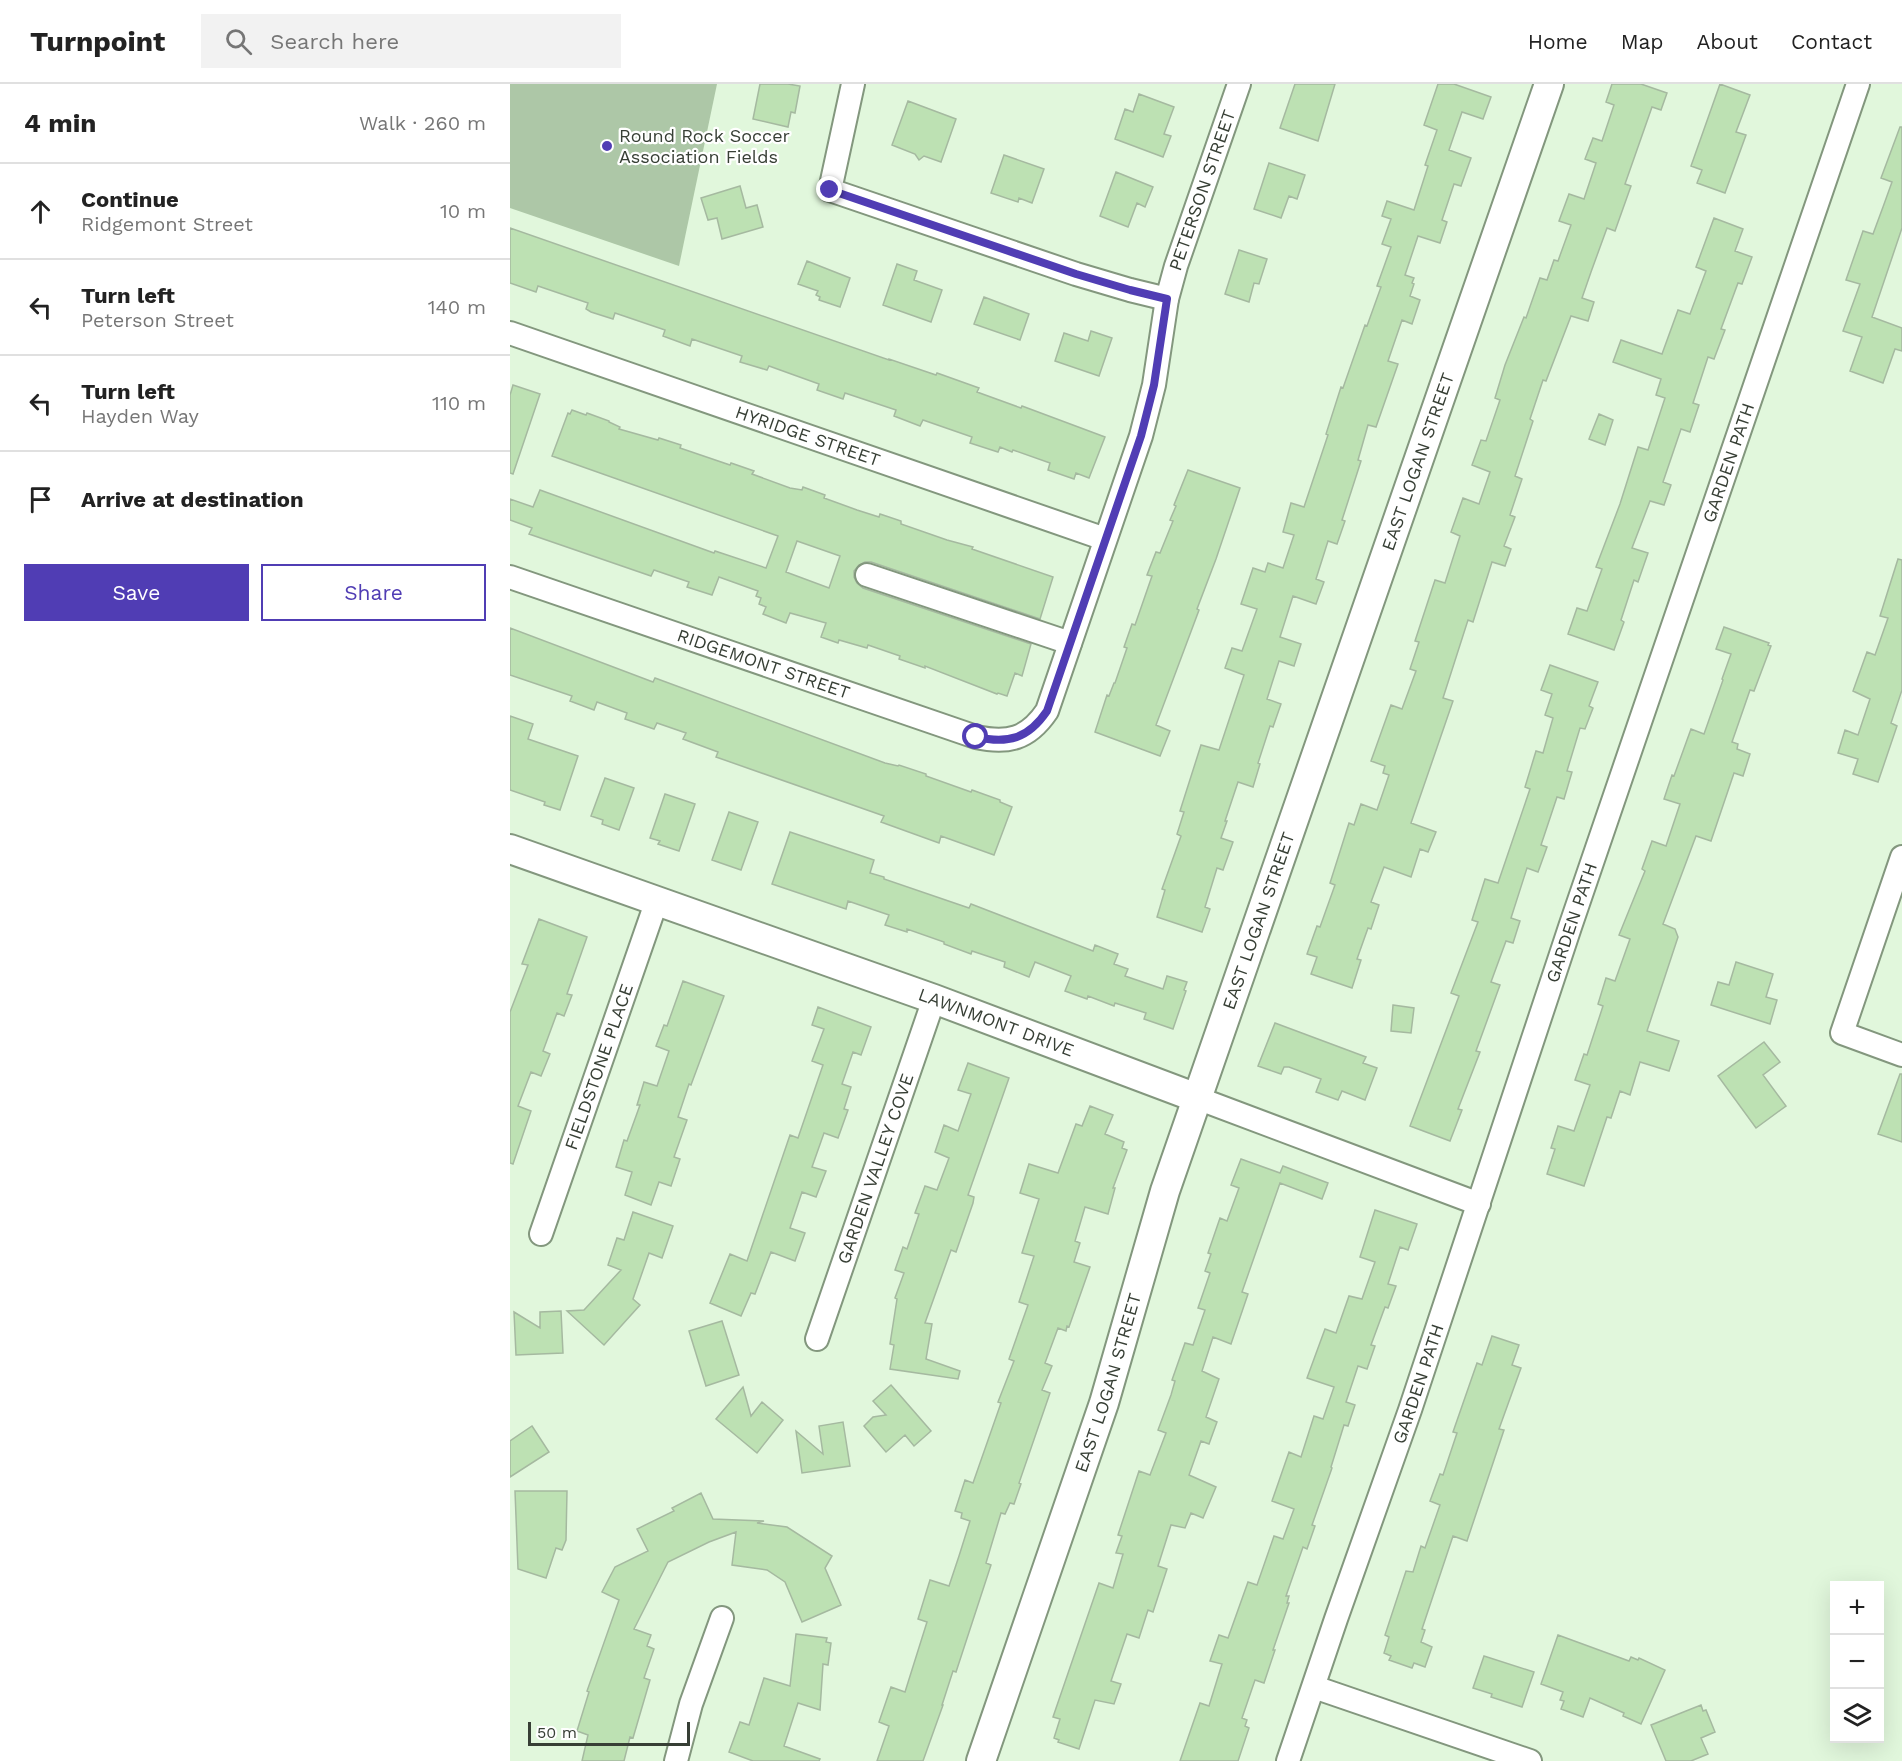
<!DOCTYPE html>
<meta charset="utf-8">
<style>
:root{--surface:#fff;--page:#f2f2f2;--text:#222;--muted:#767676;--line:#e0e0e0;--accent:#503db4}
body{margin:0;font-family:"Work Sans",sans-serif;background:var(--page);color:var(--text)}
.controls{position:absolute;right:18px;bottom:18px;display:grid;overflow:hidden;border-radius:0px;box-shadow:0 6px 24px #0002}
.controls button{width:54px;height:54px;display:grid;place-items:center;padding:0;border:0;border-bottom:2px solid var(--line);background:var(--surface);color:var(--text);font:30px sans-serif}
.scale{position:absolute;left:18px;bottom:15px;width:162px;box-sizing:border-box;padding-left:6px;border:3px solid #373f35;border-top:0;font-size:16px;line-height:21px;white-space:nowrap;color:#373f35;-webkit-text-stroke:4px #fff;paint-order:stroke}
.stop{position:absolute;width:18px;height:18px;margin:-14px;border:4px solid #503db4;border-radius:50%;background:#fff}
.stop.end{background:#503db4;border-color:#fff;box-shadow:0 2px 6px #0008}
.list{margin:0;padding:0;list-style:none}
h2{display:flex;justify-content:space-between;align-items:center;height:78px;margin:0;padding:0 24px;font-size:26px}
h2 small{font-size:20px;font-weight:400;color:var(--muted)}
.list li{display:grid;grid-template-columns:39px 1fr auto;gap:18px;align-items:center;box-sizing:border-box;height:96px;padding:0 24px;border-top:2px solid var(--line)}
.list b{display:block;font-size:22px;white-space:nowrap}
.list p{margin:0;font-size:20px;white-space:nowrap;color:var(--muted)}
.list em{font-size:20px;font-style:normal;color:var(--muted)}
.actions{display:flex;gap:12px;padding:18px 24px}
.actions a{flex:1;padding:14px 0;border:2px solid var(--accent);border-radius:0px;text-align:center;font-size:21px;color:var(--accent)}
.actions .main{background:var(--accent);color:#fff}
.icon{flex:none;width:33px;height:33px;fill:none;stroke:currentColor;stroke-width:2;stroke-linecap:round;stroke-linejoin:round}
.map{position:relative;flex:none;width:1392px;height:1677px;overflow:hidden}
header{display:flex;align-items:center;gap:36px;box-sizing:border-box;height:84px;padding:0 30px;background:var(--surface);border-bottom:2px solid var(--line)}
header strong{font-size:28px}
nav{display:flex;gap:33px;margin-inline-start:auto;font-size:21px}
.search{width:420px;height:54px;background:var(--page);display:flex;align-items:center;gap:15px;box-sizing:border-box;padding:0 21px;border-radius:0px;color:var(--muted);font-size:22px}
main{display:flex}
aside{flex:1;background:var(--surface)}
.map>svg:first-child{display:block}
.green{fill:#adc7a7}
.building{fill:#bde1b3;stroke:#a5b9a0;stroke-width:1.5;fill-rule:evenodd}
.lines{fill:none;stroke-linecap:round;stroke-linejoin:round}
.minor-casing{stroke:#83977e;stroke-width:26}
.tertiary-casing{stroke:#83977e;stroke-width:32}
.minor{stroke:#fff;stroke-width:22}
.tertiary{stroke:#fff;stroke-width:28}
.route{stroke:#503db4;stroke-width:8}
.poi-dot{fill:#503db4;stroke:#fff;stroke-width:2}
.labels{text-anchor:middle;stroke-width:4.5;stroke-linejoin:round;paint-order:stroke}
.poi-label{font-size:18px;fill:#373f35;stroke:#fff;text-anchor:start}
.street-label{font-size:18px;fill:#373f35;stroke:#fff}
</style>
<header>
<strong>Turnpoint</strong>
<div class="search"><svg class="icon" aria-label="search" viewBox="0 0 24 24"><circle cx="10" cy="10" r="6"/><path d="M15 15l6 6"/></svg>Search here</div>
<nav><a>Home</a><a>Map</a><a>About</a><a>Contact</a></nav>
</header>
<main>
<aside>
<h2>4 min<small>Walk · 260 m</small></h2>
<ul class="list">
<li><svg class="icon" aria-label="ahead" viewBox="0 0 24 24"><path d="M12 20V5M6 11l6-6 6 6"/></svg><div><b>Continue</b><p>Ridgemont Street</p></div><em>10 m</em></li>
<li><svg class="icon" aria-label="left" viewBox="0 0 24 24"><path d="M17 20v-9H6M10 6l-5 5 5 5"/></svg><div><b>Turn left</b><p>Peterson Street</p></div><em>140 m</em></li>
<li><svg class="icon" aria-label="left" viewBox="0 0 24 24"><path d="M17 20v-9H6M10 6l-5 5 5 5"/></svg><div><b>Turn left</b><p>Hayden Way</p></div><em>110 m</em></li>
<li><svg class="icon" aria-label="arrive" viewBox="0 0 24 24"><path d="M6 21V4h12l-3 4 3 4H6"/></svg><div><b>Arrive at destination</b></div></li>
</ul>
<div class="actions"><a class="main">Save</a><a>Share</a></div>
</aside>
<div class="map">
<svg width="1392" height="1677" viewBox="0 0 1392 1677">
<rect width="100%" height="100%" fill="#e1f7dc"/>
<path class="green" d="M0,0H207L169,182L0,124Z"/>
<path class="building" d="M250,0H278L290,2L285,29L281,28L278,43L243,35Z
M785,0H825L808,57L770,44Z
M928,0H944L981,13L973,35L952,28L939,66L961,74L951,102L944,100L932,136L937,138L930,159L908,152L895,191L904,194L902,199L904,200L900,212L910,216L902,240L892,236L878,277L888,280L866,343L858,341L848,376L851,377L832,436L835,437L827,460L818,457L806,495L814,498L806,520L783,512L770,553L791,560L784,582L769,577L757,615L771,620L763,643L760,642L748,679L750,680L743,703L728,698L715,737H717L711,754L723,758L713,786L707,784L695,823L700,825L692,848L647,833L655,806L652,805L671,752L667,750L674,728L670,727L691,661L709,666L734,591L715,584L722,564L732,567L747,525L731,520L743,484L755,488L758,479L773,484L784,451L773,448L781,419L794,423L818,351L816,350L831,303L833,304L855,241L857,242L871,203L867,202L881,163L872,160L881,135L872,132L877,117L904,126L918,82L915,81L927,46L914,41Z
M1102,0H1131L1157,9L1151,26L1142,23L1115,100L1121,102L1105,147L1097,144L1081,188L1072,214L1084,218L1078,237L1061,232L1036,297L1033,296L1020,335L1023,337L1005,392L1012,395L1000,431L1005,433L994,462L1001,465L995,482L982,478L963,538L958,536L933,614L943,617L901,739L926,748L918,768L910,765L901,793L874,783L861,818L869,821L861,845L858,844L847,875L851,876L842,904L801,890L807,873L797,870L807,842L810,843L825,801L820,799L839,739L844,741L851,720L867,726L879,691L873,689L875,682L861,677L881,621L892,625L906,587L900,585L909,558L905,557L925,496L935,499L950,452L941,448L953,414L969,420L980,388L962,381L971,356L976,357L990,316L985,314L995,281L1014,233L1016,234L1030,194L1037,196L1044,176L1048,177L1061,141L1049,137L1059,110L1074,115L1086,79L1075,75L1083,54L1092,57L1104,21L1096,18Z
M1210,0L1240,11L1226,48L1236,51L1215,109L1187,99L1192,86L1181,82Z
M629,10L664,23L654,50L661,52L653,73L605,55L615,25L623,28Z
M398,17L446,35L431,78L414,72L409,76L405,70L382,61Z
M1390,43H1392V144L1362,233L1392,244V267L1385,265L1373,299L1340,287L1352,253L1333,247L1350,200L1336,196L1353,147L1363,150L1373,123L1382,98L1371,94Z
M494,71L534,85L522,119L509,114L508,118L481,109Z
M759,79L795,91L787,115L779,112L771,134L744,125Z
M606,88L643,103L635,123L627,119L618,143L590,132Z
M230,102L236,124L247,121L253,143L212,155L207,134L198,136L191,114Z
M1204,134L1233,145L1225,167L1242,173L1232,200L1228,199L1211,245L1215,246L1204,275L1198,273L1183,319L1189,321L1180,348L1171,345L1153,398L1161,401L1154,421L1140,417L1122,464L1138,469L1128,498L1124,496L1111,536L1114,538L1104,566L1058,550L1067,524L1077,527L1092,485L1086,483L1110,420L1128,363L1138,366L1155,314L1146,311L1151,295L1103,278L1111,256L1152,270L1168,226L1180,230L1196,187L1186,183Z
M0,144L379,276V275L426,291L427,289L469,304L467,308L511,324L512,322L595,353L579,394L566,389L564,395L538,386L540,379L503,366L502,368L490,363L488,368L460,359L462,353L413,336L410,342L384,332L386,326L335,309L333,315L307,306L309,300L259,282L257,286L230,278L232,272L182,255L180,262L153,252L155,246L105,229L103,235L81,228L76,225L78,219L28,202L26,208L0,199Z
M729,166L757,175L749,200L744,199L739,218L715,210Z
M297,177L340,194L330,223L309,216L310,213L306,211L308,207L288,200Z
M387,180L407,187L404,196L432,206L421,238L373,221Z
M474,213L519,230L510,256L464,240Z
M581,247L602,254L589,292L545,277L554,249L578,257Z
M3,301L30,310L3,390L0,389V311Z
M62,326L76,331L77,329L99,337V338L110,343L109,345L148,356L149,354L171,361L170,364L220,381L221,379L244,387L242,390L280,404L292,406L293,403L315,411L314,414L347,426L369,433L370,430L391,437V440L437,456L463,463L462,465L543,493L530,535L361,478H355L349,481L344,487V493L347,499L353,504L521,560L512,592L505,589L497,612L488,609L487,610L415,582V584L389,575L390,572L358,561L357,564L329,556L328,559L311,553L316,539L280,529L276,539L253,530L256,523L249,520L251,514L246,512L248,507L209,493L202,511L177,503L179,498L144,486L141,492L19,450L22,444L0,436V415L23,423L30,406L204,469L205,467L256,484L268,452L42,372L58,329L60,330ZM287,457L330,472L319,504L276,488Z
M1089,330L1103,336L1095,361L1079,355Z
M678,386L730,404L706,475L687,525L689,526L646,641L660,647L650,672L585,648L597,611L599,612L604,599H605L617,564L614,563L622,540L625,541L642,492L637,491L646,468L650,469L663,437L660,436L666,422L664,421Z
M1388,475L1392,476V606L1381,639L1387,642L1368,698L1343,690L1348,675L1328,669L1335,646L1348,651L1360,615L1343,607L1357,568L1365,571L1378,534L1370,532Z
M1214,543L1259,559L1258,561L1261,562L1244,607L1240,606L1222,658L1228,660L1227,665L1240,670L1233,692L1224,689L1201,757L1186,752L1153,840L1165,845L1168,853L1137,947L1169,957L1159,987L1130,978L1120,1011L1110,1007L1101,1034L1097,1033L1074,1102L1037,1090L1045,1065L1041,1064L1048,1042L1064,1047L1080,1001L1065,996L1074,970L1077,971L1093,922L1088,920L1096,894L1105,897L1120,855L1109,851L1135,787L1132,785L1142,757L1156,762L1170,720L1154,715L1162,691L1164,692L1181,645L1194,650L1213,596L1212,595L1221,570L1206,565Z
M0,544L143,598L145,594L375,679L388,682L389,681L416,690V692L461,708L462,706L490,716V718L502,723L484,771L431,752L429,759L371,738L374,732L206,673L208,668L173,655L176,649L147,639L144,645L115,635L117,629L87,618L84,626L60,617L62,612L0,591Z
M1040,581L1088,598L1079,622L1083,624L1075,645L1070,644L1057,687L1062,688L1054,715L1047,713L1031,761L1037,763L1028,788L1017,784L1001,834L1010,837L1003,859L996,857L981,898L990,901L966,967L970,968L948,1025L952,1026L940,1057L900,1042L949,912L941,909L968,838L962,836L975,795L988,799L1020,705L1015,703L1026,667L1033,669L1043,634L1035,631L1042,610L1031,606Z
M0,632L23,640L18,655L68,672L50,726L34,721L35,718L0,706Z
M95,694L124,704L109,746L92,740L93,736L81,732Z
M155,710L185,720L169,767L148,760L150,757L140,754Z
M219,728L248,738L231,786L202,776Z
M280,748L364,776L360,789L374,793V795L459,824L461,820L583,867L585,861L608,870L604,880L618,885L615,892L653,905L657,892L677,898L674,906L676,907L663,945L634,935L636,929L605,919L604,922L578,912L577,915L555,907L561,892L525,878L519,893L494,883L495,878L462,867L461,870L434,860V858L397,845V848L375,841L379,831L338,817L336,825L262,800Z
M29,835L77,853L57,910L62,911L54,932L47,929L33,967L40,970L31,992L21,988L8,1022L21,1027L3,1080L0,1079V928L18,881L12,880Z
M1226,878L1263,890L1256,913L1267,916L1260,940L1201,921L1208,898L1219,901Z
M173,897L214,912L181,1001L179,1000L168,1033L177,1036L164,1073L170,1075L161,1102L149,1098L141,1121L115,1111L122,1088L106,1083L114,1056L117,1057L130,1021H127L134,998L147,1002L159,967L146,962L154,941L157,942Z
M883,921L904,924L901,949L881,947Z
M308,923L361,943L351,971L343,968L332,1000L341,1003L334,1025L338,1026L328,1054L314,1049L302,1083L316,1087L306,1113L292,1108L280,1144L295,1149L285,1177L261,1168L245,1210L241,1209L231,1232L200,1219L220,1170L237,1177L280,1051L288,1054L313,981L302,977L314,945L302,941Z
M765,939L856,973L853,979L867,984L855,1016L832,1007L828,1016L806,1008L811,995L779,983H774L771,990L748,982Z
M1254,958L1270,978L1253,991L1276,1022L1246,1044L1208,992Z
M458,979L499,994L458,1111L464,1113L463,1119L446,1168L441,1166L415,1239L422,1240L416,1275L450,1287L448,1295L380,1285L384,1261L380,1260L387,1215L385,1214L394,1189L385,1186L393,1163L397,1165L409,1130L405,1129L415,1102L427,1106L439,1074L425,1068L434,1041L448,1047L461,1010L448,1006Z
M1390,990H1392V1058L1368,1050Z
M580,1022L603,1031L595,1050L614,1058L612,1064L617,1066L603,1104H605L598,1130L575,1123L565,1157L570,1159L564,1178L580,1183L559,1243L557,1242L556,1247L548,1244L535,1279L542,1282L532,1306L540,1309L509,1399L511,1400L504,1420L500,1419L495,1430L491,1429L476,1479L481,1481L446,1588L443,1587L432,1621H433L413,1677H367L379,1642L369,1638L381,1603L395,1608L417,1538L408,1535L420,1496L439,1502L449,1472L460,1437L451,1434L452,1429L445,1427L455,1396L463,1399L491,1319L488,1318L504,1277L499,1275L518,1221L509,1218L524,1172L512,1169L529,1115L510,1109L519,1080L548,1089L566,1040L572,1042Z
M731,1075L770,1089L773,1082L818,1099L812,1115L770,1099L732,1208L738,1210L721,1260L703,1253L692,1287L709,1295L696,1333L707,1338L699,1360L691,1357L679,1391L706,1403L693,1434L681,1429L675,1444L661,1441L648,1482L657,1485L643,1528L638,1526L629,1554L617,1550L601,1597L611,1600L604,1620L585,1616L569,1665L548,1658L549,1656L544,1654L550,1635L543,1633L589,1499L603,1504L613,1470L606,1469L612,1452L608,1451L629,1387L640,1391L656,1349L648,1346L661,1311L665,1297L662,1296L675,1259L683,1261L695,1226L688,1224L700,1189L695,1187L701,1170L698,1169L710,1134L717,1137L729,1104L721,1101Z
M865,1126L907,1140L898,1166L890,1163L878,1200L886,1202L878,1224L875,1223L861,1261L865,1262L857,1285L848,1282L836,1318L845,1321L838,1342L834,1341L821,1383L822,1384L802,1441L805,1442L797,1465L793,1463L776,1512H779L777,1519H779L763,1566H765L754,1599L745,1596L732,1634L737,1636L735,1642L739,1644L728,1677H670L690,1619L699,1622L712,1580L700,1577L709,1551L718,1554L738,1498L747,1501L764,1452L773,1455L784,1425L762,1417L779,1368L791,1373L804,1332L813,1335L824,1303L797,1294L815,1245L826,1249L839,1212L852,1215L865,1178L850,1173Z
M123,1128L163,1142L152,1174L139,1169L123,1215L130,1221L94,1261L57,1227L74,1226L111,1186L98,1181L107,1154L114,1156Z
M51,1227L53,1269L6,1271L4,1228L30,1244V1228Z
M212,1237L229,1291L196,1302L179,1247Z
M982,1252L1009,1261L1002,1281L1011,1284L989,1345L994,1346L957,1457L943,1452L912,1545L915,1546L911,1558L922,1563L915,1583L904,1579L902,1584L879,1576L881,1572L874,1569L879,1553L875,1551L896,1487L903,1488L911,1462L915,1464L930,1421L920,1417L930,1390L933,1391L947,1349L943,1348L967,1279L972,1281Z
M381,1301L421,1347L404,1362L395,1351L376,1368L354,1342L363,1333L376,1331L363,1317Z
M233,1303L241,1332L252,1318L273,1336L247,1369L206,1335Z
M333,1338L340,1382L292,1389L286,1347L313,1370L309,1342Z
M22,1342L39,1368L0,1393V1357Z
M5,1407H57L56,1456L52,1466L46,1464L36,1494L8,1485Z
M191,1409L203,1435L254,1437L247,1439L277,1443L322,1472L315,1484L331,1521L292,1538L275,1498L257,1486L222,1481L226,1448L199,1458L158,1478L124,1545L141,1551L137,1562L144,1565L134,1594L140,1596L123,1654L120,1653L114,1677H72L78,1651L67,1647L79,1608L77,1607L109,1516L92,1508L105,1483L138,1467L127,1445L164,1427L162,1424Z
M286,1550L317,1554L316,1558L321,1559L318,1581L313,1580L310,1626L288,1619L274,1662L310,1675L309,1677H243L219,1668L230,1638L239,1641L254,1594L280,1602Z
M1048,1551L1119,1577L1121,1573L1128,1576L1129,1574L1155,1586L1131,1640L1113,1632L1114,1629L1080,1614L1073,1633L1051,1625L1054,1617L1050,1616L1053,1608L1031,1600Z
M974,1572L1024,1588L1012,1623L981,1613L982,1610L963,1604Z
M1191,1621L1193,1627L1196,1626L1205,1648L1191,1654L1198,1670L1181,1677H1156L1141,1641Z"/>
<g class="lines">
<defs>
<g id="minor">
<path d="M343,0L320,106L566,190L620,206L657,215"/>
<path id="s1" d="M0,249L595,455"/>
<path d="M357,491L560,559"/>
<path id="s2" d="M0,493L466,653C498,660 518,655 537,627L631,352L644,301L657,215L666,182L729,0"/>
<path d="M1392,773L1332,949L1392,971"/>
<path d="M687,1014L969,1120"/>
<path id="s3" d="M31,1150L147,816"/>
<path id="s4" d="M307,1255L424,915"/>
<path d="M804,1603L1020,1677"/>
<path d="M166,1677L181,1620L212,1534"/>
<path id="s5" d="M778,1677L826,1535L900,1326L1060,843L1348,0"/>
</g>
<g id="tertiary">
<path id="s6" d="M0,765L424,915L687,1014"/>
<path id="s7" d="M471,1677L594,1319L655,1107L1039,0"/>
</g>
</defs>
<use href="#minor" class="minor-casing"/>
<use href="#tertiary" class="tertiary-casing"/>
<use href="#minor" class="minor"/>
<use href="#tertiary" class="tertiary"/>
</g>
<g class="lines">
<path class="route" d="M320,106L566,190L620,206L657,215L644,301L631,352L537,627C518,655 498,660 466,653"/>
</g>
<circle class="poi-dot" cx="97" cy="62" r="6"/>
<g class="labels">
<g class="poi-label">
<text x="109" y="58">Round Rock Soccer<tspan x="109" dy="21">Association Fields</tspan></text>
</g>
<g class="street-label">
<text dy="6" stroke="none"><textPath href="#s2" startOffset="1119">PETERSON STREET</textPath></text>
<text dy="6" stroke="none"><textPath href="#s1" startOffset="315">HYRIDGE STREET</textPath></text>
<text dy="6" stroke="none"><textPath href="#s7" startOffset="1371">EAST LOGAN STREET</textPath></text>
<text dy="6" stroke="none"><textPath href="#s5" startOffset="1371">GARDEN PATH</textPath></text>
<text dy="6" stroke="none"><textPath href="#s2" startOffset="268">RIDGEMONT STREET</textPath></text>
<text dy="6" stroke="none"><textPath href="#s7" startOffset="885">EAST LOGAN STREET</textPath></text>
<text dy="6" stroke="none"><textPath href="#s5" startOffset="885">GARDEN PATH</textPath></text>
<text dy="6" stroke="none"><textPath href="#s6" startOffset="516">LAWNMONT DRIVE</textPath></text>
<text dy="6" stroke="none"><textPath href="#s3" startOffset="177">FIELDSTONE PLACE</textPath></text>
<text dy="6" stroke="none"><textPath href="#s4" startOffset="180">GARDEN VALLEY COVE</textPath></text>
<text dy="6" stroke="none"><textPath href="#s7" startOffset="399">EAST LOGAN STREET</textPath></text>
<text dy="6" stroke="none"><textPath href="#s5" startOffset="399">GARDEN PATH</textPath></text>
</g>
</g>
</svg>
<div class="controls">
<button>+</button>
<button>−</button>
<button><svg class="icon" aria-label="layers" viewBox="0 0 24 24"><path d="M12 4l9 5-9 5-9-5zM3 14l9 5 9-5"/></svg></button>
</div>
<div class="scale">50 m</div>
<div class="stop" style="left:466px;top:653px"></div>
<div class="stop end" style="left:320px;top:106px"></div>
</div>
</main>
